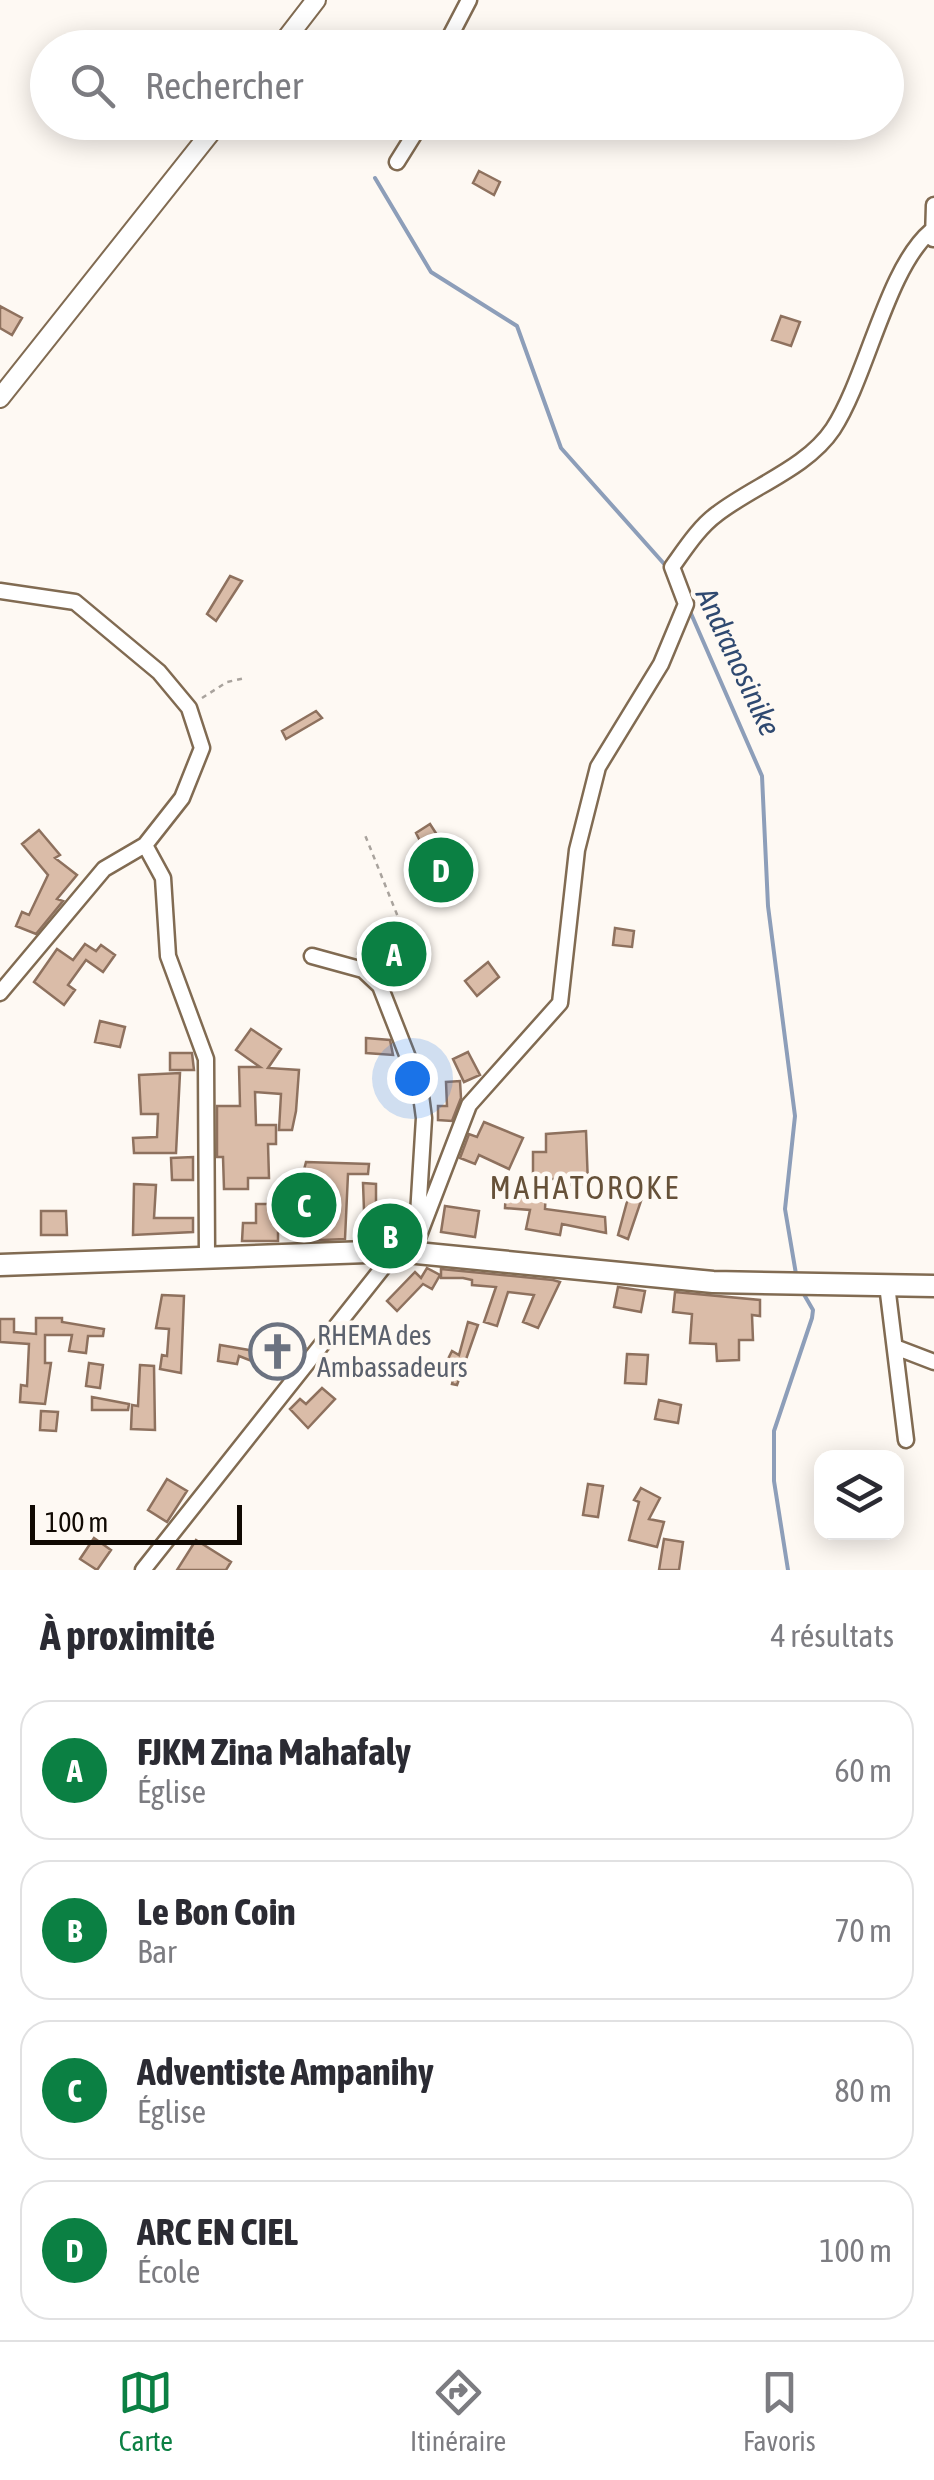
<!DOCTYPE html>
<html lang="fr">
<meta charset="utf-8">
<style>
:root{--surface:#fff;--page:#f2f2f3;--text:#2b2b33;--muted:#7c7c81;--line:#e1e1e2;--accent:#0b8043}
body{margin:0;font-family:"Asap Condensed",sans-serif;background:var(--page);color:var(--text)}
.controls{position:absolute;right:30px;bottom:30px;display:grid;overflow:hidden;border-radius:20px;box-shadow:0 5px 25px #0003}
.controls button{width:90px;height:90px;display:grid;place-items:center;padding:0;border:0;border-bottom:2px solid var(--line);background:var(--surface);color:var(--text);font:50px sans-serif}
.scale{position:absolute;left:30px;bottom:25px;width:212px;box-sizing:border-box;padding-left:10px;border:5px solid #110a03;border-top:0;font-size:28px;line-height:35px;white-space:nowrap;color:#110a03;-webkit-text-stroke:8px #fef9f3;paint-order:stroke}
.you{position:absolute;left:412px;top:1078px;width:35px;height:35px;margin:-25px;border:8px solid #fff;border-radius:50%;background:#1a73e8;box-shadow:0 0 0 15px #1a73e833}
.badge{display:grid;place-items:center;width:65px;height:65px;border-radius:50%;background:var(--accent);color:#fff;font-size:32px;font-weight:700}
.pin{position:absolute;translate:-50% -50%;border:5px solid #fff;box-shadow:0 2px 10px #0006}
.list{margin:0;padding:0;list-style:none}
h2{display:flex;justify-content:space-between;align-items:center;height:130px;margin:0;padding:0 40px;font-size:42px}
h2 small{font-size:32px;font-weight:400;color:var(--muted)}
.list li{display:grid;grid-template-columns:65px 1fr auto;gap:30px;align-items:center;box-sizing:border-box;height:140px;margin:0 20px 20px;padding:0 20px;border:2px solid var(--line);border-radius:30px}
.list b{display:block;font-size:38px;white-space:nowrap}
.list p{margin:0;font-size:32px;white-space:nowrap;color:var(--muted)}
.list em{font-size:32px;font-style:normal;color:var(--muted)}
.icon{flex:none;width:55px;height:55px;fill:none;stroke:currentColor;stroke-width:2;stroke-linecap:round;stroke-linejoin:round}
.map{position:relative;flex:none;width:934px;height:1570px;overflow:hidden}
.search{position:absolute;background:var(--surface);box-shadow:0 5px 25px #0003;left:30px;right:30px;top:30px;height:110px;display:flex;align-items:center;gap:25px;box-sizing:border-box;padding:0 35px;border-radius:55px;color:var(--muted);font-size:38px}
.sheet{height:770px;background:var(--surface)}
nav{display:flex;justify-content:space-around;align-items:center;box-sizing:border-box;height:140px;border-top:2px solid var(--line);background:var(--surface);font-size:28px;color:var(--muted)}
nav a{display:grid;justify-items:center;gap:5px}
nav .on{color:var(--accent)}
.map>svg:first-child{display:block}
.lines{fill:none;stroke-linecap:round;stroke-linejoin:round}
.stream{stroke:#8d9eb9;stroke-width:4}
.building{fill:#dabca8;stroke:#8e715e;stroke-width:2.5}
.minor-casing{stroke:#816b52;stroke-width:19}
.tertiary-casing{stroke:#816b52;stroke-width:22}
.secondary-casing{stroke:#816b52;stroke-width:25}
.path{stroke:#a9a39d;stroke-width:2.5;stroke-dasharray:5 5;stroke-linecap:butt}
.minor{stroke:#fff;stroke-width:14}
.tertiary{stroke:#fff;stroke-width:18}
.secondary{stroke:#fff;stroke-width:20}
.labels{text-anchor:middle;stroke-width:9;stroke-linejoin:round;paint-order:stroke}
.worship-label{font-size:28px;fill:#5b616d;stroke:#fef9f3;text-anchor:start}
.water-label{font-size:30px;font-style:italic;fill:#2f4970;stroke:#fef9f3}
.quarter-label{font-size:32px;letter-spacing:2.5px;fill:#665139;stroke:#fef9f3}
</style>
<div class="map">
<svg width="934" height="1570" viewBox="0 0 934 1570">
<rect width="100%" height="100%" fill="#fef9f3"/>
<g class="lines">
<path class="stream" d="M375,178L431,272L517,326L561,448L666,566
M689,609L762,776L768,906L795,1116L785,1209L796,1274
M788,1570L774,1481V1431L812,1318L813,1310L802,1291"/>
</g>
<path class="building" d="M479,171L500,182L494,195L473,183Z
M0,306L22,318L12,335L0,328Z
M781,316L800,322L791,346L772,340Z
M230,576L242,581L216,621L207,614Z
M316,711L322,718L286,739L282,731Z
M430,824L463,875L443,887L416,833Z
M39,830L60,855L55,858L77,875L57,899L63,901L36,934L16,926L22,912L29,915L48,875L22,844Z
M390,927L419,959L396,980L369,945Z
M615,928L634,931L632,947L613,945Z
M85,944L96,951L101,945L115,955L103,972L86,960L68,985L75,990L64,1005L34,982L57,949L73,960Z
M488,962L499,977L477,996L465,981Z
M100,1021L125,1027L120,1047L95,1042Z
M251,1029L281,1049L268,1068L299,1070L296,1111L292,1130H279L281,1094L255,1092L256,1125H276V1144H268L269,1178H248V1189H224L223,1157H217V1106H240L239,1067H260L236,1050Z
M366,1038L390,1040L393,1055L366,1053Z
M468,1052L480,1075L464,1082L453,1059Z
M170,1053H192L194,1070H170Z
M180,1073L176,1153H134L133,1138L157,1137L158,1114H141L139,1075Z
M460,1081L461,1098L452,1121L438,1120V1106H447L446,1082Z
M484,1122L523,1138L509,1169L479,1155L475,1164L460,1158L469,1134L477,1137Z
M586,1131L588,1185H572V1179H548L547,1185L533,1179V1152H546V1134Z
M193,1157V1180H172L171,1158Z
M306,1162L369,1164L368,1174H348L345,1239L299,1241V1189Z
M363,1183L376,1184V1222L407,1220V1235L365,1238Z
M134,1184L156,1185L154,1218H193V1232L133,1235Z
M506,1187L546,1190L545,1209L605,1217L606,1233L562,1224L560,1235L526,1229L530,1210L505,1208Z
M628,1198L641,1201L628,1239L618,1235Z
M256,1204H278V1241H242L243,1223H256Z
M445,1206L479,1211L475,1237L441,1232Z
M41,1211H66L67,1235H41Z
M427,1268L440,1275L432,1289L423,1284L397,1311L387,1301L415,1272L421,1278Z
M441,1269L553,1280L560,1282L538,1328L523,1322L534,1295L508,1292L497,1326L484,1322L496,1287L472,1285V1280L463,1278H441Z
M618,1287L645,1291L641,1312L614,1307Z
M675,1292L760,1300V1316L752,1315L753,1340H739V1360L717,1361L716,1344L690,1343L692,1314L673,1312Z
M162,1295L184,1296L181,1373L160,1369L162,1355L167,1356L169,1329L156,1328Z
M36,1318H62V1322L104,1329L103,1336H88L86,1353L69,1351L72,1335H45V1363H51L45,1404L20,1402L21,1385L27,1386L29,1344L0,1342V1319H14V1332L36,1334Z
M468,1322L478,1325L457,1385L452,1384L455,1372L444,1367L452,1351L459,1355Z
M262,1332L305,1348L285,1374L239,1356L237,1364L218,1361L220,1345L255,1351Z
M627,1354L648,1355L646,1384L625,1383Z
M89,1363L103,1365L100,1388L86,1386Z
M140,1365L154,1366L155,1430L131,1429L132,1405L138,1406Z
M322,1388L335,1399L308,1428L290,1409L300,1399L306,1404Z
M92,1397L129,1404L128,1410H92Z
M659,1400L681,1405L678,1423L655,1419Z
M41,1411L58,1412L56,1431L40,1430Z
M167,1479L187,1491L167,1522L148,1510Z
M588,1484L603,1486L598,1517L583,1515Z
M641,1488L660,1498L649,1519L664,1522L657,1547L629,1540L639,1502L634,1500Z
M94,1538L111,1550L97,1570L80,1559Z
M664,1539L683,1542L679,1570H659Z
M196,1540L231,1562L226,1570H177Z"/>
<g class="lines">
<defs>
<path id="minor" d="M444,48L469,0
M397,162L422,122
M933,239L934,205
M0,591L75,602L159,672L189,708L202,748L182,798L145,845L104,869L0,993
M145,845L163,878L168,956L206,1059L207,1257
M312,956L363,970L380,986L420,1088L424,1118L417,1231
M887,1285L906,1440
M895,1347L934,1362
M143,1570L396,1251L416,1243L469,1105L560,1003L577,850L598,767L661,664L686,604L672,567C685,549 699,527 717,514C753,486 807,468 833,429C867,377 887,268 931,231"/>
<path id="tertiary" d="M279,48L316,0
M0,398L219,122"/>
<path id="secondary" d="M0,1265L396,1251L713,1282L934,1286"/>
</defs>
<use href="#minor" class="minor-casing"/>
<use href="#tertiary" class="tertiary-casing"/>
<use href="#secondary" class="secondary-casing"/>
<path class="path" d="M202,698L227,682L245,678
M357,955L361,943L398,917L365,835"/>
<use href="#minor" class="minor"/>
<use href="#tertiary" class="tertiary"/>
<use href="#secondary" class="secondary"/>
</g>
<defs>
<symbol id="church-ring" viewBox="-11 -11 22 22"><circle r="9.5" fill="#fef9f3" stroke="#6b7280" stroke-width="1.5"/><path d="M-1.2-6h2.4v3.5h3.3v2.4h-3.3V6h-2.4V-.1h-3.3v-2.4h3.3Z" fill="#6b7280"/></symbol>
</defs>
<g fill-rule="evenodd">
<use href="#church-ring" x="246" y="1320" width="63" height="63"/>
</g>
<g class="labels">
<g class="worship-label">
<text x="317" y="1345">RHEMA des<tspan x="317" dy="32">Ambassadeurs</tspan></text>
</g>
<g class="water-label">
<text transform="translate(738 662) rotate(65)" y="10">Andranosinike</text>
</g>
<g class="quarter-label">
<text x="585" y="1199">MAHATOROKE</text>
</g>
</g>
</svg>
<div class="controls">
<button><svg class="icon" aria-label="layers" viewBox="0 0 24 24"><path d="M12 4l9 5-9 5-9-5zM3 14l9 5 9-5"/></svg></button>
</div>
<div class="scale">100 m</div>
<div class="you"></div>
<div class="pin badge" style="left:394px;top:954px">A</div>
<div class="pin badge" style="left:390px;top:1236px">B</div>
<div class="pin badge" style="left:304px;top:1205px">C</div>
<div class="pin badge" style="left:441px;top:870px">D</div>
<div class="search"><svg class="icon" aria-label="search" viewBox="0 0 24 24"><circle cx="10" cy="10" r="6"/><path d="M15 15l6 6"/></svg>Rechercher</div>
</div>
<section class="sheet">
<h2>À proximité<small>4 résultats</small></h2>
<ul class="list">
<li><span class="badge">A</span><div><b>FJKM Zina Mahafaly</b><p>Église</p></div><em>60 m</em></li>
<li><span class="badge">B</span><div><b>Le Bon Coin</b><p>Bar</p></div><em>70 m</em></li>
<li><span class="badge">C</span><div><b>Adventiste Ampanihy</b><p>Église</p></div><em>80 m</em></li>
<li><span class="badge">D</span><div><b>ARC EN CIEL</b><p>École</p></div><em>100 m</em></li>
</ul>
</section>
<nav>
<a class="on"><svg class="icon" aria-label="map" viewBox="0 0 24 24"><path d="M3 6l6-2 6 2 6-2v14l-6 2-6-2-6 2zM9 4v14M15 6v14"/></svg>Carte</a>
<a><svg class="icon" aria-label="directions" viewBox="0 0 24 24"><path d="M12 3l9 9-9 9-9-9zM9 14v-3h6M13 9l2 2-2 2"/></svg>Itinéraire</a>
<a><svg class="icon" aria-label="saved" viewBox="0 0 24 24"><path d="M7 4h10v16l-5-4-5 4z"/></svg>Favoris</a>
</nav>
